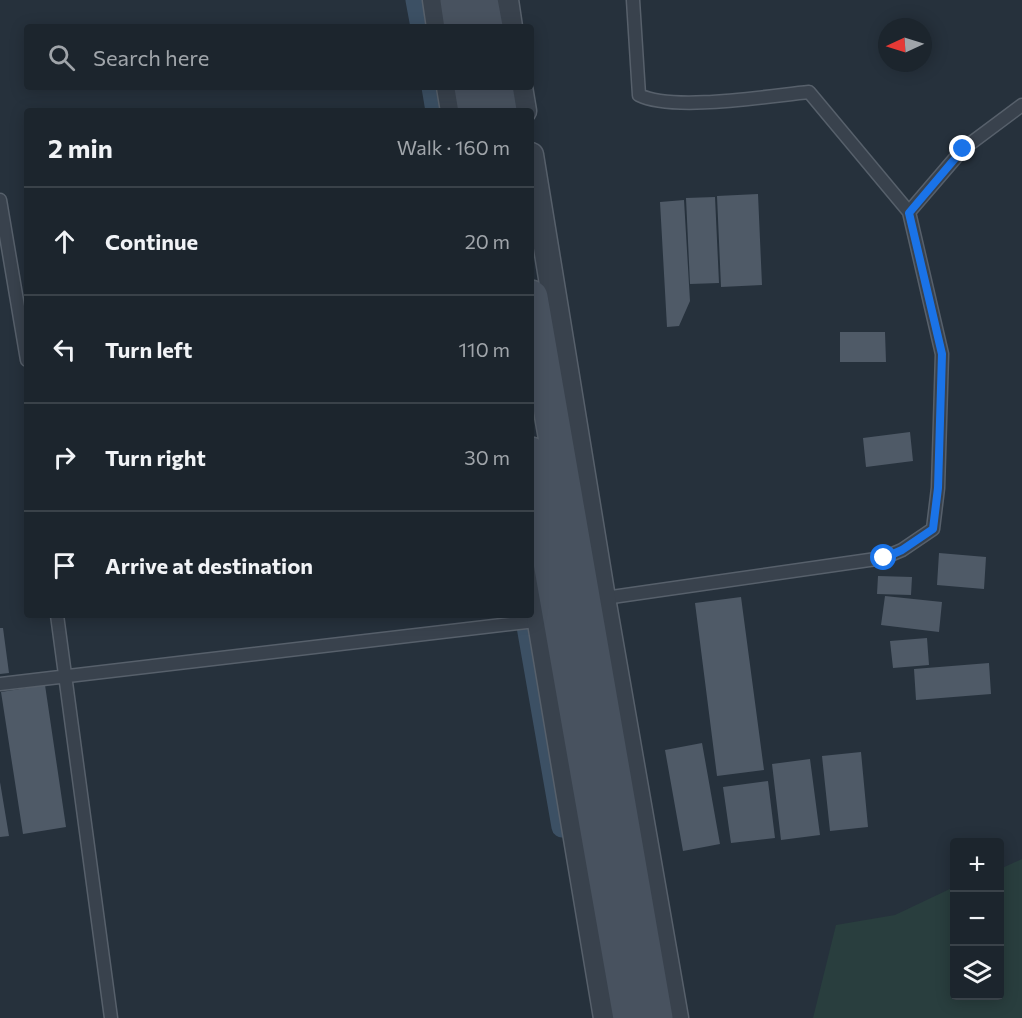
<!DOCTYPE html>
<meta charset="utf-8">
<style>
:root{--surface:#1c252d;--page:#252d35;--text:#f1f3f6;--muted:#a0a5aa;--line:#3a4249}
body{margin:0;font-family:Commissioner,sans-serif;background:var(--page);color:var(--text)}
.controls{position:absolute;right:18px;bottom:18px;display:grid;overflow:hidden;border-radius:6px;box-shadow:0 3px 15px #0003}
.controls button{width:54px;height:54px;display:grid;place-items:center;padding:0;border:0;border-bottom:2px solid var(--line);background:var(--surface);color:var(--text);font:30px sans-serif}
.compass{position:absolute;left:878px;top:18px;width:54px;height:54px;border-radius:50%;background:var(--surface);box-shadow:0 3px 15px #0003;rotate:266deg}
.stop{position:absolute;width:18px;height:18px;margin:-14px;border:4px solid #1a73e8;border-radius:50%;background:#fff}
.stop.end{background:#1a73e8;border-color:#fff;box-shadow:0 2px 6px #0008}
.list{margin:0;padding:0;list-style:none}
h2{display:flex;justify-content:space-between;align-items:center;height:78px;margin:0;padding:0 24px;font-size:26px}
h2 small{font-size:20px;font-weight:400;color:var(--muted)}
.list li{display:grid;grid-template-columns:39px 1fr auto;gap:18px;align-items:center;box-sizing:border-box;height:108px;padding:0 24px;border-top:2px solid var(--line)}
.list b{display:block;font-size:22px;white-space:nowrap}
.list em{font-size:20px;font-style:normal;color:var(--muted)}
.icon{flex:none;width:33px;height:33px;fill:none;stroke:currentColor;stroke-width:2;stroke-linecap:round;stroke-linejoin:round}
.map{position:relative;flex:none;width:1022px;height:1018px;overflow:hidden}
.search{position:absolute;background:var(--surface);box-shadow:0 3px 15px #0003;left:24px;top:24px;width:510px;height:66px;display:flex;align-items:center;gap:15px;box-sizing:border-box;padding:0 21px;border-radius:6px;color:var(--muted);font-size:22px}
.panel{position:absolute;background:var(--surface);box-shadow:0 3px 15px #0003;left:24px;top:108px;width:510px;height:510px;border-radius:6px}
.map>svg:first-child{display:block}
.green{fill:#293e3e}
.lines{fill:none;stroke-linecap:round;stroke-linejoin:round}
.canal{stroke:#3c5064;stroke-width:21}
.building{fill:#4f5a67}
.lane-casing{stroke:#57606b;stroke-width:15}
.street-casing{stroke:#57606b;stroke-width:27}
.secondary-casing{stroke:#57606b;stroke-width:36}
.lane{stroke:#39424d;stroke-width:12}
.street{stroke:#39424d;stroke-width:24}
.secondary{stroke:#48525f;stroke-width:33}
.route{stroke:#1a73e8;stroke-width:8}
</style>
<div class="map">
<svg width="1022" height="1018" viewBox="0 0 1022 1018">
<rect width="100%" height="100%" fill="#26313c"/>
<path class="green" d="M1022,859V1018H813L836,925L895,915L954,887V996H1000V869Z"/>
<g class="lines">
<path class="canal" d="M416,0L421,27
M432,87L436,111
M525,615L562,827"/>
</g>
<path class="building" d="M758,194L762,285L721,287L717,196Z
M715,197L719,283L690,284L686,198Z
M684,200L690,301L679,326L667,327L660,202Z
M840,332H885L886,362H840Z
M910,432L913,461L866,467L863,438Z
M939,553L986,557L984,589L937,585Z
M878,576L912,577L911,595L877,594Z
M885,596L942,602L939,632L881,625Z
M741,597L764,770L717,776L695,603Z
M0,628H3L9,673L0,674Z
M927,638L929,665L893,668L890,641Z
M989,663L991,694L916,700L914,669Z
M45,685L66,827L23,834L1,692Z
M702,743L720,844L683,851L665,750Z
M861,752L868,827L830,831L822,756Z
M810,759L820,835L781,840L772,764Z
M768,781L775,838L731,843L723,787Z
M0,782L9,836L0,837Z"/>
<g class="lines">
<defs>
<path id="lane" d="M633,0L639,95C673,112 768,96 809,92L909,212
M0,200L27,360
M598,599L883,558L902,550L933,529L938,488L942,354L909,212L963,149L1022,105
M57,615L111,1018
M0,684L544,620"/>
<path id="street" d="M435,0L439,27
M506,0L510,27
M449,87L453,111
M520,87L524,111
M531,155L603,598L676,1018
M531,569L606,1018"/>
<path id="secondary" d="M457,0L461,27
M481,0L486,27
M471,87L475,111
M496,87L500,111
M531,297L656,1018
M531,454L630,1018"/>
</defs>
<use href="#lane" class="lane-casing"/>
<use href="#street" class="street-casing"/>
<use href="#secondary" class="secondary-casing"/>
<use href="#lane" class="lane"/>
<use href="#street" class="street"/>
<use href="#secondary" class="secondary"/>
</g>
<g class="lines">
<path class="route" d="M884,558L902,550L933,529L938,488L942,354L909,213L963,149"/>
</g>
</svg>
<div class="controls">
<button>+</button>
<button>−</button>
<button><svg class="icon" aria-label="layers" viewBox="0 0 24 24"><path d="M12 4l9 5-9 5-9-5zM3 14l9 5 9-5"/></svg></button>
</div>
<svg class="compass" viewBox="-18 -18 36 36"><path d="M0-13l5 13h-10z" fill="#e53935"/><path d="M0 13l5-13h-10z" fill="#a0a5aa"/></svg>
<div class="stop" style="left:884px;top:558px"></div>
<div class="stop end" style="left:963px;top:149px"></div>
<div class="search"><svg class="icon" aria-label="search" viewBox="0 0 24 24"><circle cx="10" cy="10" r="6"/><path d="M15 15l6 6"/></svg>Search here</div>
<section class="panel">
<h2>2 min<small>Walk · 160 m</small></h2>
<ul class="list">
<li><svg class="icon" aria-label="ahead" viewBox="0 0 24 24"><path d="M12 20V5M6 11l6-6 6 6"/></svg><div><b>Continue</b></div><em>20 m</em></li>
<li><svg class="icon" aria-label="left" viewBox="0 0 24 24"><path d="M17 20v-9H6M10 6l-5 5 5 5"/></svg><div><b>Turn left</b></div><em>110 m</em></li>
<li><svg class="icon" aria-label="right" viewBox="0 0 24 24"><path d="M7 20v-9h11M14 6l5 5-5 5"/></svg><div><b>Turn right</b></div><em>30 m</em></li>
<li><svg class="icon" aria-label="arrive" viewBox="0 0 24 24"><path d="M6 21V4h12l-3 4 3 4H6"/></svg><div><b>Arrive at destination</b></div></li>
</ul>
</section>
</div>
